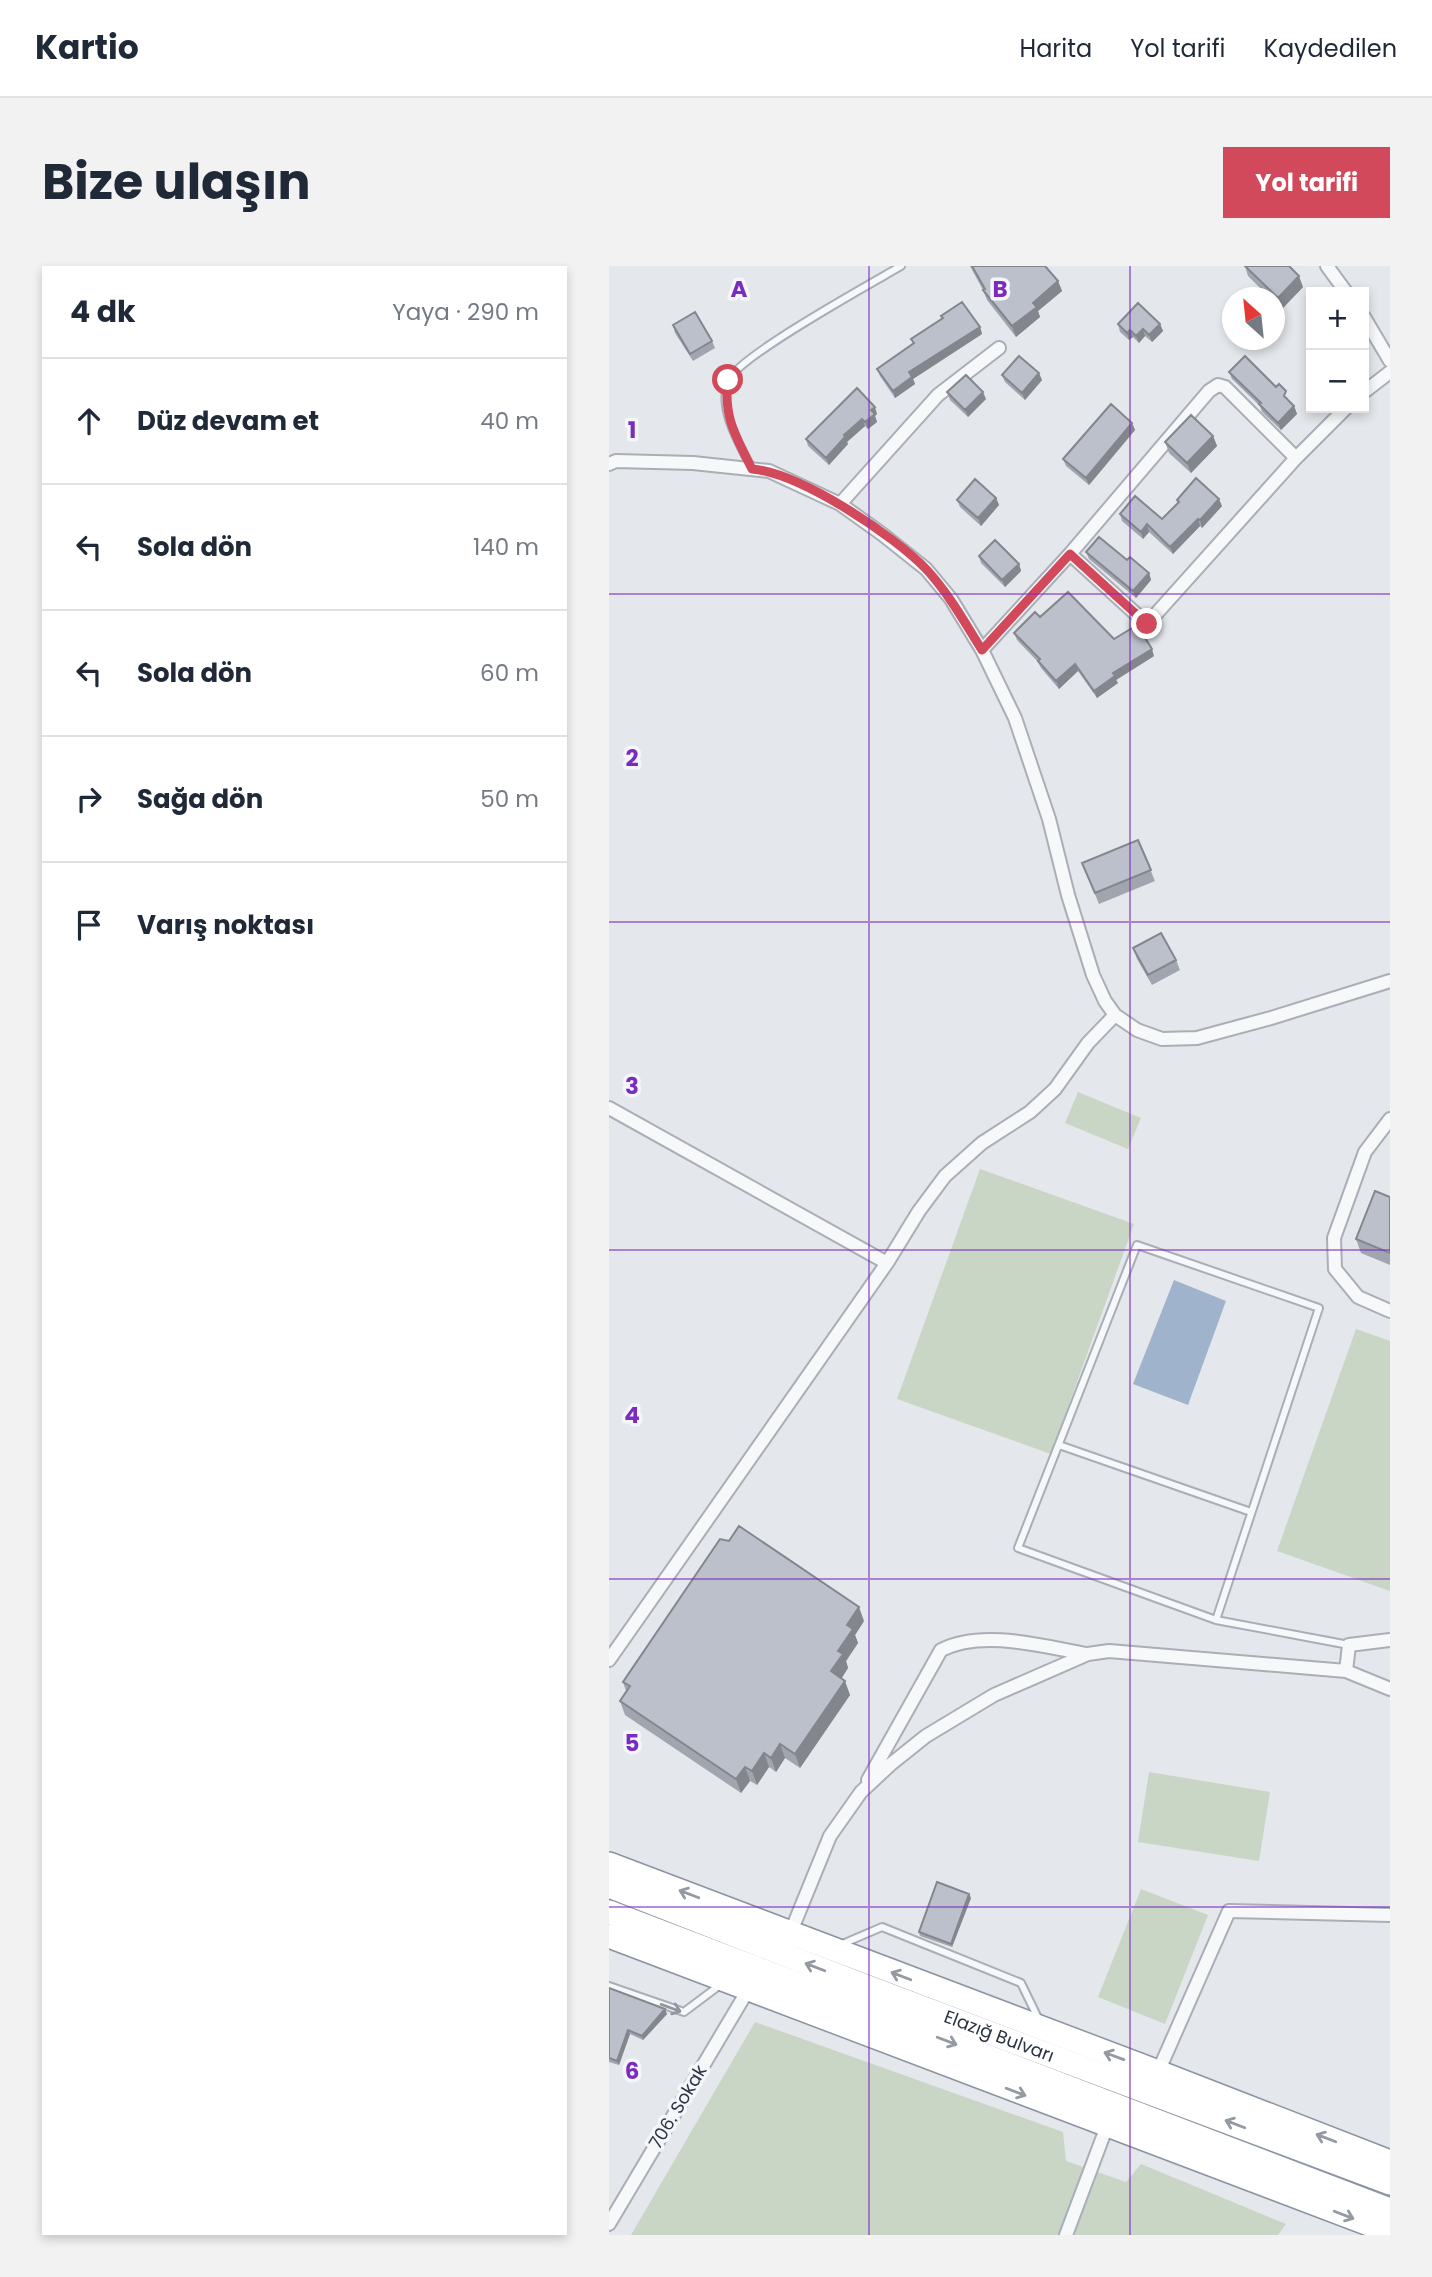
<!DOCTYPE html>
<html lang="tr">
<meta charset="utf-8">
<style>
:root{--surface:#fff;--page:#f2f2f3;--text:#1f2937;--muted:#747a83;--line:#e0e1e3;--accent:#d1495b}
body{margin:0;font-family:Poppins,sans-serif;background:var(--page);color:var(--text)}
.controls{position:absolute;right:21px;top:21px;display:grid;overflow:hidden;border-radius:0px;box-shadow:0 4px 10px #0003}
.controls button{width:63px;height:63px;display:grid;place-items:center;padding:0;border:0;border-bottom:2px solid var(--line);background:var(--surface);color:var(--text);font:35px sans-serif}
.compass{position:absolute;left:613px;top:21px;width:63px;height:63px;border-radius:50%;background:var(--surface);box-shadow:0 4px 10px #0003;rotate:333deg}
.stop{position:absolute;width:21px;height:21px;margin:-16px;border:5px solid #d1495b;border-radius:50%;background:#fff}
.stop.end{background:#d1495b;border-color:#fff;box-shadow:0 2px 7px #0008}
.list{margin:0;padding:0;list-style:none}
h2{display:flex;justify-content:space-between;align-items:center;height:91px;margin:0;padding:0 28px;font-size:30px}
h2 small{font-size:23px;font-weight:400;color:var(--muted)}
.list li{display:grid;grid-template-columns:46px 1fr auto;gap:21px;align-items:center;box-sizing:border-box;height:126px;padding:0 28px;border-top:2px solid var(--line)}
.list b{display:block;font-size:26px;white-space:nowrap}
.list em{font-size:23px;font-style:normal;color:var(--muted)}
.icon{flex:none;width:38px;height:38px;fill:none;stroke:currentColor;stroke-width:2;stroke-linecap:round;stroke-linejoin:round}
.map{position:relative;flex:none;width:781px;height:1969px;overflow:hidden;border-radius:0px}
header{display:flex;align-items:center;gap:42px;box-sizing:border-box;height:98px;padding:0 35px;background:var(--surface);border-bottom:2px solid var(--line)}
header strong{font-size:33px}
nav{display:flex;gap:38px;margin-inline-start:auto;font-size:24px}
.intro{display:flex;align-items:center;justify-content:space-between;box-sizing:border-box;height:168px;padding:0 42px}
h1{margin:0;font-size:49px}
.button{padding:18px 32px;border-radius:0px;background:var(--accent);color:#fff;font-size:24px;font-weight:700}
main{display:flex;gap:42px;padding:0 42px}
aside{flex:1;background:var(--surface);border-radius:0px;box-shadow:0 4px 10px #0003}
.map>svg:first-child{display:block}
.green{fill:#c9d6c5}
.water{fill:#9fb4cc}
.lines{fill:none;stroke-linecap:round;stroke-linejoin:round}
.lane-casing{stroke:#a9aeb7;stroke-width:10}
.street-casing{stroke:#a9aeb7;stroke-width:16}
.highway-casing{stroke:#8b94a3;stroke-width:26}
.lane{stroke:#f7f8fa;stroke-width:6}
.street{stroke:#f7f8fa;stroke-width:12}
.highway{stroke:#fff;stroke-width:23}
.wall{fill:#a1a5ae}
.shaded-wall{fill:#83868d}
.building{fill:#bbc0ca;stroke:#83868d;stroke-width:2}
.oneway{stroke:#959aa2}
.oneway2{stroke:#9196a0}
.route{stroke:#d1495b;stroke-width:9}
.grid{fill:none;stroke:#7b2cbf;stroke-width:2;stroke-opacity:0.55}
.labels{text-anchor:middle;stroke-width:7;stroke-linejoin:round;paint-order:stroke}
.street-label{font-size:18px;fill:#2b3445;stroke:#f4f6f9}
.grid-label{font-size:23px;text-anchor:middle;font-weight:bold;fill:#7b2cbf;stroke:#f4f6f9;stroke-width:7;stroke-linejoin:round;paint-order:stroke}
</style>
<header>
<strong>Kartio</strong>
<nav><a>Harita</a><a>Yol tarifi</a><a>Kaydedilen</a></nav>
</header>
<div class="intro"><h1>Bize ulaşın</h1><a class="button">Yol tarifi</a></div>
<main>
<aside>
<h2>4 dk<small>Yaya · 290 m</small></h2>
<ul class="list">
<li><svg class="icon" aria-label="ahead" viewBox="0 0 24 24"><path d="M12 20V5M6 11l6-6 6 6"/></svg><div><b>Düz devam et</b></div><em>40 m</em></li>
<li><svg class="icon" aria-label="left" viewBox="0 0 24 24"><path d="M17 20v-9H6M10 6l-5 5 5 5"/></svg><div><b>Sola dön</b></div><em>140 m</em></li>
<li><svg class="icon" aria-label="left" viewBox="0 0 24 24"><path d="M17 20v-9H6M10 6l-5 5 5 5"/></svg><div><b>Sola dön</b></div><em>60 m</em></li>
<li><svg class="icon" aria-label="right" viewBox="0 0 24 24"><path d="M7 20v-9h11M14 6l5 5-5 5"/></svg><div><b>Sağa dön</b></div><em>50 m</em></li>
<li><svg class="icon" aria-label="arrive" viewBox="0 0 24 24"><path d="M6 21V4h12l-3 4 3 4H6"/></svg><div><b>Varış noktası</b></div></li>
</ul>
</aside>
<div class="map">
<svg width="781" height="1969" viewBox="0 0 781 1969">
<rect width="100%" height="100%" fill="#e4e7ec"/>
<path class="green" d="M469,826L532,852L519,883L456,857Z
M371,903L525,958L442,1188L288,1133Z
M747,1063L781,1075V1325L668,1285Z
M540,1506L661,1526L650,1595L529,1576Z
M532,1623L599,1649L556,1758L489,1731Z
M146,1756L454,1866L457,1895L517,1916L532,1898L677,1958L669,1969H22Z"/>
<path class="water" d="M565,1014L617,1035L579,1139L524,1118Z"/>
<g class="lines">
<defs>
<path id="lane" d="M142,201C130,177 109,144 119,115C128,91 263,17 292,0
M450,1179L642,1246
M607,1354L710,1042L528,979L409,1282L607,1354L740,1379
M231,1679L273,1661L412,1717L429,1752
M0,1720L75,1746L111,1719"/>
<path id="street" d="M718,0L737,26
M755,51L781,95
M755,126L781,106
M0,198L7,195L84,197L160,205L231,238L273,268L317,303L342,333L373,384L406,452L440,553L459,629L484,709L496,735L506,749L528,764L553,773L588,772L662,752L781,715
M231,238L329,129L390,82
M461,288L538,358L687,192L737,142
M373,384L461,288L600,125L609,119L616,121L687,192
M0,842L278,997
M781,853L756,886L725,972L726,1003L749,1031L781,1045
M0,1394L278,997L310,945L336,910L373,877L421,846L446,823L479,777L506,749
M737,1405L781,1423
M259,1514L332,1384C373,1363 433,1380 477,1388
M181,1668L221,1570L252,1526L282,1498L317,1470L385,1429L479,1388L500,1385L737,1405L740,1379L781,1374
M549,1806L620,1645L781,1649
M0,1958L139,1724
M457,1969L498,1860"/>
<g id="highway">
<path d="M0,1598L549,1806L781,1896"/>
<path id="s1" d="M0,1620L256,1720L781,1917"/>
<path d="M0,1646L781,1944"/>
<path d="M0,1670L781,1966"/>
</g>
</defs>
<use href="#lane" class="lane-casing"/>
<use href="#street" class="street-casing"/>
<use href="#highway" class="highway-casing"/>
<use href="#lane" class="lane"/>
<use href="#street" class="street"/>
<use href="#highway" class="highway"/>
</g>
<path class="wall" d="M361,0H436L449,15L453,25L429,45L431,51L407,71L378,34L374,24Z
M636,0L694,21L673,43L666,36V32H661L639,10Z
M332,50L371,61L373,68L304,113L306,118L286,132L271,110L268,103L304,78L302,73L333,53Z
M509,58H551L554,65L543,76L536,70L530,77L524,71L520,74L511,66Z
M64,59L103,75L106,82L84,95L66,67Z
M620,106L679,132V134L685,140L688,148L672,164L653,146L651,140L623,113Z
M393,109L433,114L416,134L396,116Z
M338,126L377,133L359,151L341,134Z
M268,148L266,150L268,156L259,163L256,160L238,176L239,178L220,199L199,180L197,173Z
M523,157L526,164L480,219L457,200L454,193Z
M604,170L608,180L582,207L560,187L556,176Z
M387,232L390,239L372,260L351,241L348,234Z
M568,234L613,240L593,262L591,260L564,288L540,266L534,273L513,255L511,248L553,253L569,237Z
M477,286L518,294L540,307L542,314L527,332L480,293Z
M370,290L410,298L412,305L396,321L372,297Z
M431,351L505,373L545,390L507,414L509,417L488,432L469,405L450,423L432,402L429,396L408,374L405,367Z
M529,574L546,615L490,638L473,597Z
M524,682L567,694L571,704L543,719L528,693Z
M781,931V999L752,987L747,973Z
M255,1355L246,1369L249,1377L237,1395L239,1402L233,1412L241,1429L191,1502L176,1492L167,1506L160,1501L148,1519L141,1515L132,1527L16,1449L11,1435L17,1425L14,1416Z
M362,1632L343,1681L311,1670L310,1666Z
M0,1722L58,1748L34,1774L21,1768L10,1799L0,1796Z"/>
<path class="shaded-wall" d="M690,10L694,21L673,43L669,32Z
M449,15L453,25L429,45L431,51L407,71L403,60L424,37Z
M551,58L554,65L543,76L540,69Z
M371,61L373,68L304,113L306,118L286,132L284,125L300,106Z
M534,63L536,70L530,77L527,70Z
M521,64L524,71L520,74L518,67Z
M430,107L433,114L416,134L413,127Z
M374,126L377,133L359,151L356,144Z
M685,140L688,148L672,164L669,157Z
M266,141L268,148L266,150L268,156L259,163L256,156L262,144Z
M253,153L256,160L238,176L239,178L220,199L217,192L235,169Z
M523,157L526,164L480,219L477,212Z
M604,170L608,180L582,207L578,197Z
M387,232L390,239L372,260L369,252Z
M610,233L613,240L593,262L591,254Z
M589,253L591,260L564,288L561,281Z
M538,258L540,266L534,273L532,266Z
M410,298L412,305L396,321L393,314Z
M540,307L542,314L527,332L524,325Z
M543,383L545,390L507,414L509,417L488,432L485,425L504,407Z
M466,398L469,405L450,423L447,415Z
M250,1341L255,1355L246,1369L249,1377L237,1395L239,1402L228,1419L222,1405L238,1359Z
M236,1415L241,1429L191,1502L186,1488Z
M171,1478L176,1492L167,1506L162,1492Z
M155,1487L160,1501L148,1519L143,1505Z
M136,1501L141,1515L132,1527L127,1513Z
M360,1628L362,1632L343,1681L342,1678Z
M56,1743L58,1748L34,1774L33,1770Z
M19,1764L21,1768L10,1799L8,1795Z"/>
<path class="building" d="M363,0H436L449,15L424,37L428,41L403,60L374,24L376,23Z
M636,0H680L690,10L669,32Z
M353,36L371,61L300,106L303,111L284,125L268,103L305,77L302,73L334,52L332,50Z
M529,37L551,58L540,69L534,63L527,70L521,64L518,67L509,58Z
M86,46L103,75L81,88L64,59Z
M410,90L430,107L413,127L393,109Z
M636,90L667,121L670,118L677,125L675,130L685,140L669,157L650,138L652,137L620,106Z
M357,109L374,126L356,144L338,126Z
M248,122L266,141L262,144L266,148L256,156L253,153L235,169L236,171L217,192L197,173Z
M502,138L523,157L477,212L454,193Z
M582,149L604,170L578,197L556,176Z
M587,212L610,233L591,254L589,253L561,281L538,258L532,266L511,248L526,230L553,253L570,236L568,234Z
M366,213L387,232L369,252L348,234Z
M490,271L518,294L521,291L540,307L524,325L477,286Z
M386,274L410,298L393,314L370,290Z
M459,326L505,373L528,359L543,383L504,407L506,410L485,425L466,398L447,415L429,395L431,393L405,367L426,346L431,351Z
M529,574L542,604L486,627L473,597Z
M552,667L567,694L539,709L524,682Z
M766,925L781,931V987L747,973Z
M130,1260L250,1341L238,1359L244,1363L229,1385L234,1388L222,1405L236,1415L186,1488L171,1478L162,1492L155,1487L143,1505L136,1501L127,1513L11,1435L21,1420L14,1416L111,1273L120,1275Z
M328,1616L360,1628L342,1678L310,1666Z
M0,1722L56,1743L33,1770L19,1764L8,1795L0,1792Z"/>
<defs><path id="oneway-shaft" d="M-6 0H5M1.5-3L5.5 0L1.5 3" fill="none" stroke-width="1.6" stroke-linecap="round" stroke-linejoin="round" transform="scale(1.75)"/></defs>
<g class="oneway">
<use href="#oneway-shaft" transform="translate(80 1628) rotate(-159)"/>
<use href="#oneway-shaft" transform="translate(206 1701) rotate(-159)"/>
<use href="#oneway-shaft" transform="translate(292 1710) rotate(-159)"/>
<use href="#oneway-shaft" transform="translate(338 1775) rotate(21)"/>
<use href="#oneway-shaft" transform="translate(505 1790) rotate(-160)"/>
<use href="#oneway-shaft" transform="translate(407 1826) rotate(21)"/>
<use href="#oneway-shaft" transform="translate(626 1858) rotate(-159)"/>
<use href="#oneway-shaft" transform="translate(717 1872) rotate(-159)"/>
<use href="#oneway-shaft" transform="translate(735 1949) rotate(21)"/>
</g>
<use class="oneway2" href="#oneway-shaft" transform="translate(62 1742) rotate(20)"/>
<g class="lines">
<path class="route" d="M119,114C114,150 127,171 143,203C191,207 285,269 318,304C340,328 356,357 373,384L461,288L538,358"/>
</g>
<path class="grid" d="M260,0V1969M521,0V1969M0,328H781M0,656H781M0,984H781M0,1313H781M0,1641H781"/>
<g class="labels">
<g class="street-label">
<text dy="6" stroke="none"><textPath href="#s1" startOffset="418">Elazığ Bulvarı</textPath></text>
<text transform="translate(69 1841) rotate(-59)" y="6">706. Sokak</text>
</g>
</g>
<g class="grid-label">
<text x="130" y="31">A</text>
<text x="391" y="31">B</text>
<text x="23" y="172">1</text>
<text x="23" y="500">2</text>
<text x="23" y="828">3</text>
<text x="23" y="1157">4</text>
<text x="23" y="1485">5</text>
<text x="23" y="1813">6</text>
</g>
</svg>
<div class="controls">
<button>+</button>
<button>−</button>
</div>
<svg class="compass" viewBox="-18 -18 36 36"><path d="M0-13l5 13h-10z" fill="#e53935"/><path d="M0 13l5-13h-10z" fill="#747a83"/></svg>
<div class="stop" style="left:119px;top:114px"></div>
<div class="stop end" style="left:538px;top:358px"></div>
</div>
</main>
